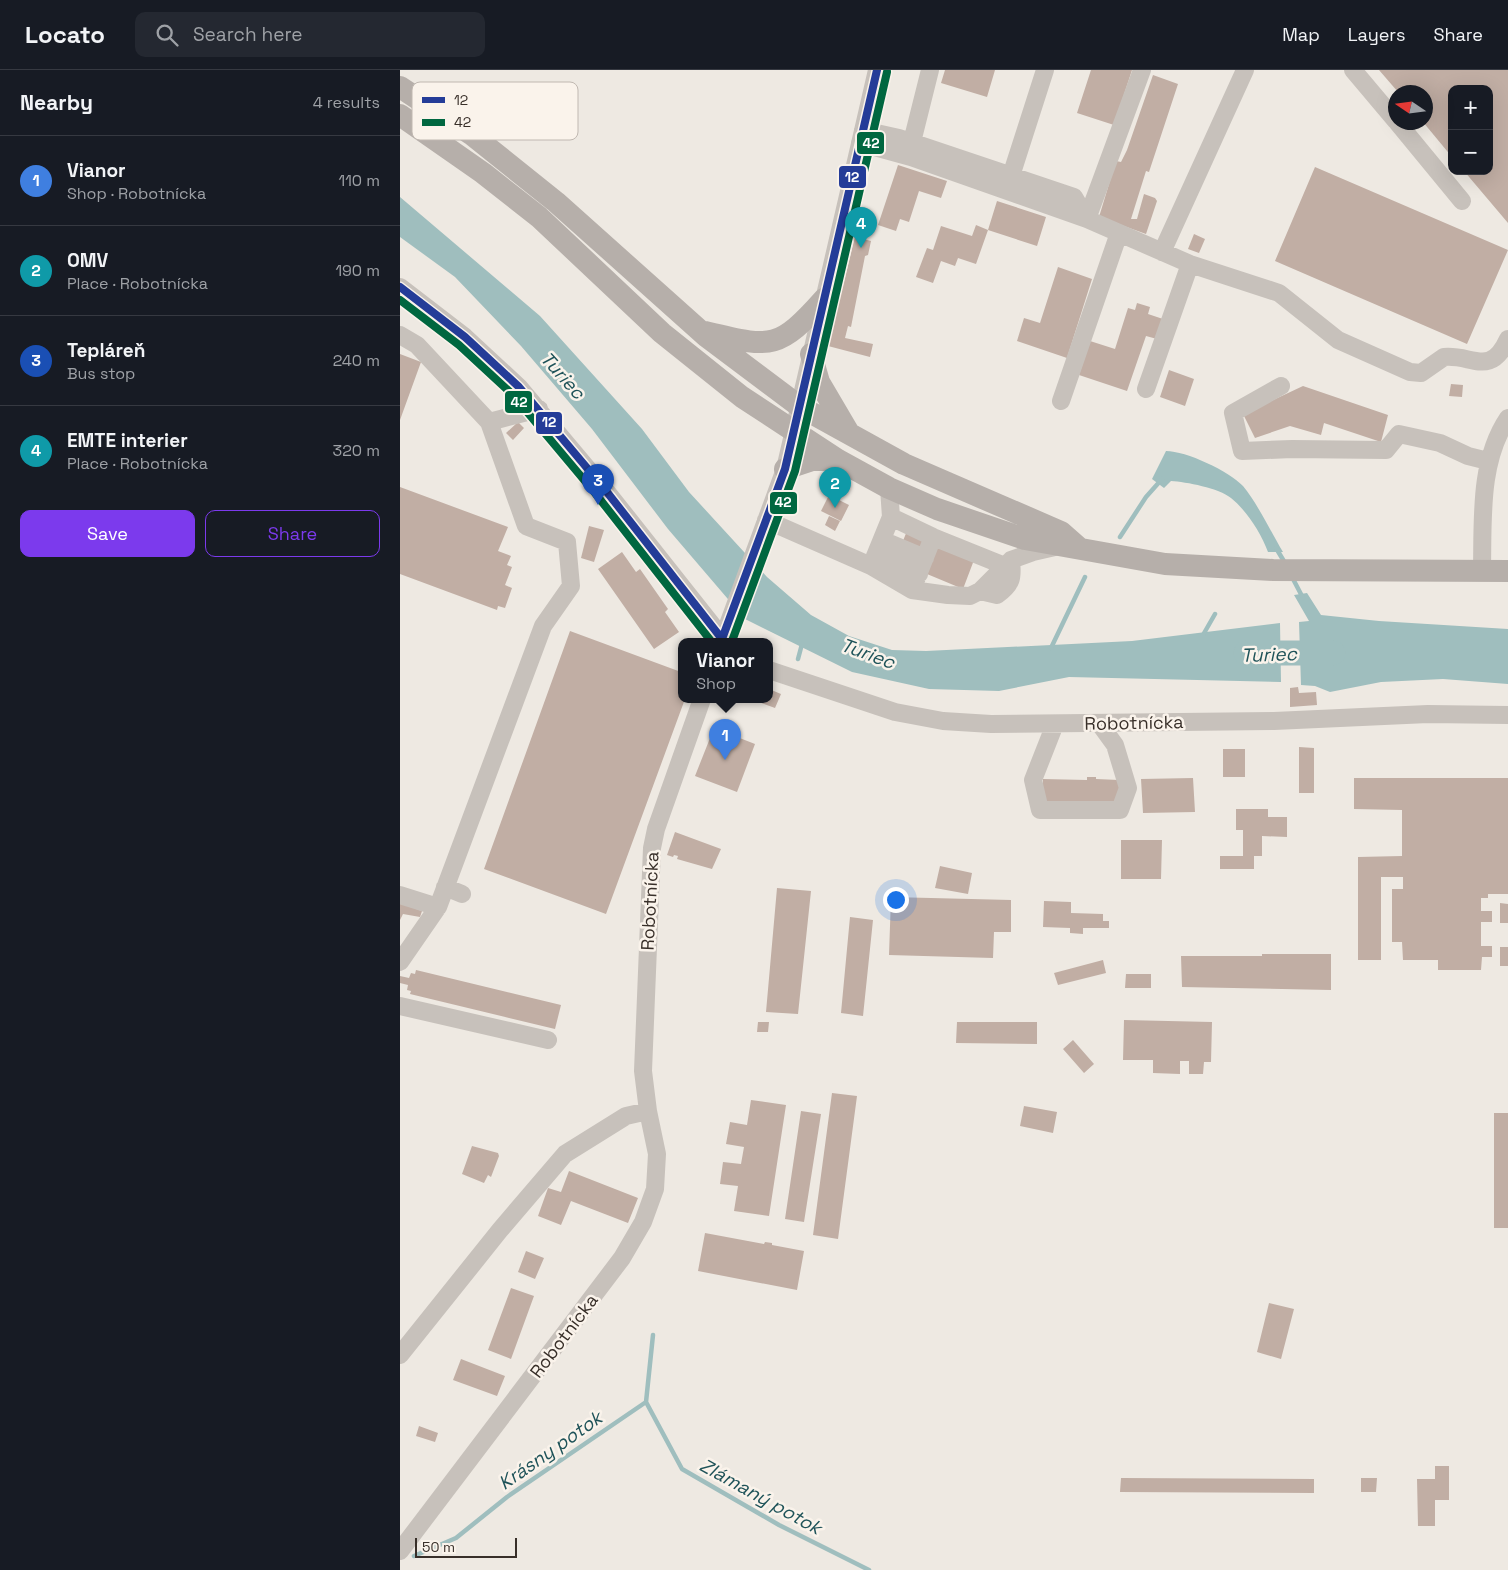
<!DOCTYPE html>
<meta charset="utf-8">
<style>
:root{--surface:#171b24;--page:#242831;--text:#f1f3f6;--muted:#9ea1a6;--line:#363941;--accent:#7c3aed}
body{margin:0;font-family:"Space Grotesk",sans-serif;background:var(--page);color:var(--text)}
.controls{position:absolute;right:15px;top:15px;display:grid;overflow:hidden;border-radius:10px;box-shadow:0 5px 20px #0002}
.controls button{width:45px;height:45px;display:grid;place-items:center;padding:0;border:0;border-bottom:1px solid var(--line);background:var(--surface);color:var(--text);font:25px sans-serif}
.compass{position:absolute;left:988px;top:15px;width:45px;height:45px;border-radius:50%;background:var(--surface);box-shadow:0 5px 20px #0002;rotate:283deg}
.scale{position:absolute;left:15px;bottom:12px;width:102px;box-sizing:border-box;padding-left:5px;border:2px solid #382f29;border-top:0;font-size:14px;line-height:18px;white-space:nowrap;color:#382f29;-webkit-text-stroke:4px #faf3eb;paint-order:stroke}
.you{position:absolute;left:495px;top:829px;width:18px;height:18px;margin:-12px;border:4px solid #fff;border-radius:50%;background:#1a73e8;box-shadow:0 0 0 8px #1a73e833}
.badge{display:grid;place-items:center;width:32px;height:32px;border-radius:50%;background:var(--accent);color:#fff;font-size:16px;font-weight:700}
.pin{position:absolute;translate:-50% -41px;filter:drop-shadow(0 1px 2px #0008)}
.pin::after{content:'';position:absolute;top:26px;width:18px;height:15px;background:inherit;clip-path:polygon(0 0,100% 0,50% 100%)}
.popup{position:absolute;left:278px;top:568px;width:95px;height:65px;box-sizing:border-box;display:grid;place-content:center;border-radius:10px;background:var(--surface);filter:drop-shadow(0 1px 4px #0005);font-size:16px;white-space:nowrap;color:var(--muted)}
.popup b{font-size:19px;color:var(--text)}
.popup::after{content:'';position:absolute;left:50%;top:100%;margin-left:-10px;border:10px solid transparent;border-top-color:var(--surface)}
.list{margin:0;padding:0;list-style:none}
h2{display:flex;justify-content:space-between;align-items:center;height:65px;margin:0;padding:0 20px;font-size:21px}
h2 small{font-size:16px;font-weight:400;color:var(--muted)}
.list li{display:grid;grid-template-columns:32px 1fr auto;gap:15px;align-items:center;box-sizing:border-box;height:90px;padding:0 20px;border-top:1px solid var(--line)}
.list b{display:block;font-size:19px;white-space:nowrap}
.list p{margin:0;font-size:16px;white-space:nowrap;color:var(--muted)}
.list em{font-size:16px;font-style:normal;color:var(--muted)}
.actions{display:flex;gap:10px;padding:15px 20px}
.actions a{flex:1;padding:11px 0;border:1px solid var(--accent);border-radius:10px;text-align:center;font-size:18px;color:var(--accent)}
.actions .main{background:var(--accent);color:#fff}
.icon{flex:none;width:28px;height:28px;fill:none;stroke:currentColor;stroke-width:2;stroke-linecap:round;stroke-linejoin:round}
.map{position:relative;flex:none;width:1108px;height:1500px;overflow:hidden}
header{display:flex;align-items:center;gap:30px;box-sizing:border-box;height:70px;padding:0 25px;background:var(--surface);border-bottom:1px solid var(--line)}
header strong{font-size:24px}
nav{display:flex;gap:28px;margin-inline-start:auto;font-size:18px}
.search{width:350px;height:45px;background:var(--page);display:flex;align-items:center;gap:12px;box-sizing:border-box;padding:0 18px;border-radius:10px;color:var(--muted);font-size:19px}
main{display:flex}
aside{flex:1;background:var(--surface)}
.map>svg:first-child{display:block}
.water{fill:#9fbebe}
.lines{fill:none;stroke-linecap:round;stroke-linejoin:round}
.stream{stroke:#9fbebe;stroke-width:4.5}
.river{stroke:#9fbebe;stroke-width:25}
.building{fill:#c1aea4}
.minor{stroke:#c7c1bb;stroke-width:18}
.major{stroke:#b6afaa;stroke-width:22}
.bus-1-casing{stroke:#faf3eb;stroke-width:11}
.bus-2-casing{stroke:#faf3eb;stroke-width:11}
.bus-1{stroke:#243c98;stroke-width:8}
.bus-2{stroke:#006740;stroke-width:8}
.labels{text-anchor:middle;stroke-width:5;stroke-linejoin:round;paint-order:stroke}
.street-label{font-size:18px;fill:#382f29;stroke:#faf3eb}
.water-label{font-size:19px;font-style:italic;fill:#1f5359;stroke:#faf3eb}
.key{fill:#faf3eb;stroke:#c0b8b1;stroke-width:1}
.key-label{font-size:14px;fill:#382f29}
.line-badge{stroke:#faf3eb;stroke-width:2}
.badge-label{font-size:14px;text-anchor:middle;font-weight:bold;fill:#fff}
</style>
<header>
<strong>Locato</strong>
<div class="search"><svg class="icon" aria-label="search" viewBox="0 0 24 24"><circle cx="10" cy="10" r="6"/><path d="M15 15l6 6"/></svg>Search here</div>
<nav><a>Map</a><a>Layers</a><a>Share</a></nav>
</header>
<main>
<aside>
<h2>Nearby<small>4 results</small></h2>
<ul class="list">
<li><span class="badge" style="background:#3f7fe0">1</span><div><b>Vianor</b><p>Shop · Robotnícka</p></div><em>110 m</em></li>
<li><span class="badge" style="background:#0f9aa8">2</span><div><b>OMV</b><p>Place · Robotnícka</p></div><em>190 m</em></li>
<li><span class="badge" style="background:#1a4fb4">3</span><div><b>Tepláreň</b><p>Bus stop</p></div><em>240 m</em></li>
<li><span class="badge" style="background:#0f9aa8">4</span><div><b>EMTE interier</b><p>Place · Robotnícka</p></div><em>320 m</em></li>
</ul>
<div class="actions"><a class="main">Save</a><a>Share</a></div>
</aside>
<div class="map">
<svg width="1108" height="1500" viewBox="0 0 1108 1500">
<rect width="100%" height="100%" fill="#eee9e2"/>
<path class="water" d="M0,127L140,246L242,359L289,422L367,507L411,545L449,566L492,580L526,581L732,571L880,553L881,612L669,607L599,621L529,619L452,602L345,549L268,459L192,359L121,276L55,207L0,167Z
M766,381C786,381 829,401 843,416C856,431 872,464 883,482H868C861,463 847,441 831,428C819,418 786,412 771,411L764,418L752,409Z
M907,523L921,545L979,551L1108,559V614L1043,609L981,612L930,622L915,616L901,615L899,552L909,551L894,525Z"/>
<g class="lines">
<path class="stream" d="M720,467L746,427L762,409
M876,478L885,493
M892,507L903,528
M803,565L815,544
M651,578L685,507
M398,589L402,574
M246,1332L282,1399L379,1455L469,1500
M14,1486L56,1468L107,1427L246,1332L253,1265"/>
<path class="river" d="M846,583H933"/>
</g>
<path class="building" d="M545,0H595L587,27L541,13Z
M691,0H732L714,55L677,43Z
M979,0H1108V153L1064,101H1089V19H1052V87L1023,52H1026V22H998Z
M753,5L778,14L749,102L746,101L731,149H737L744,124L755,128L757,131L746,164L699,147L716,91L721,92L727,80Z
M498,95L547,111L541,128L519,121L509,152L500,149L496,161L478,155Z
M915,97L1108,180L1067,274L875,191Z
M597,131L646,147L637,176L588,160Z
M576,155L588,160L576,194L558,188L555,196L541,191L533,213L516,207L527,178L533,180L541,156L572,166Z
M794,164L805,169L799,183L788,179Z
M455,167L471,171L468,185L465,186L451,257L448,256L445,268L473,274L470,287L428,276Z
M658,197L692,209L667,288L617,271L624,248L640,253Z
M737,233L750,237L748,244L763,249L757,269L746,266L727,321L679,305L690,271L715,279L728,238L735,240Z
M0,284L21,292L0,350Z
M769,300L794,309L785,336L760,327Z
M1051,314L1063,315L1062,327L1049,326Z
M903,316L988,345L981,372L924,353L921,365L890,356L855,368L843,344Z
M118,352L124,358L113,370L106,363Z
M0,417L108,457L98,481L111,486L107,495L112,497L105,515L112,518L105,538L98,536L97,540L0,504Z
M429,425L449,435L441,451L421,441Z
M429,446L440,451L435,461L425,455Z
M189,456L204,460L194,492L181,488Z
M507,461L574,490L563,519L515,499L489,505Z
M222,482L236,502L240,499L268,539L265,542L279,562L254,579L198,499Z
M170,561L281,602V629H285L206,844L84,799Z
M898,617L899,623L916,622L917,635L890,637V618Z
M369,619L381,624L375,638L351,629H369Z
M314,658L355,674L337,722L295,706Z
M899,677L914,678V723H899Z
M823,679H845V707H823Z
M687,707H696V709L719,710V734L643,735V709L687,710Z
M793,708L795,742L743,743L741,709Z
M954,708H1108V824H1088V828H1081V841H1092V852H1081V876H1092V887H1082L1081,900H1038V890H1003L1002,872H992V819H1003V807H981V890H958V787L1002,786V740L954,739Z
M836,739H868V747H887V767L862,766V786H854V799H820V786H843V760H836Z
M275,762L321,779L312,799L277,789L278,786L274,785L273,787L267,785Z
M721,770H762L761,809H721Z
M540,796L572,803L568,824L535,818Z
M377,818L411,821L398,944L366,942Z
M491,827L611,830V862H594L593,888L489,885Z
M644,831L671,832V843L703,844V851H709V858H683V864L670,863V858L643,857Z
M0,833L22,841L20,847L3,844L0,850Z
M1100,833L1108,834V853H1100Z
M450,847L473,850L463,946L441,943Z
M1100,877H1108V896H1100Z
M862,884H931V920L782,917L781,886H862Z
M703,890L706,903L658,915L654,903Z
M16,900L161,935L155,959L10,924L11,921L7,920L8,915L0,913V906L9,908L11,903L15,904Z
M726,904H751V918H725Z
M724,950L812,952L811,992H804L803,1004H789V991H780V1004L753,1003V990H723Z
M358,952H369L368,962H357Z
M557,952H637V974L556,973Z
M673,970L694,994L684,1003L663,979Z
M432,1023L457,1026L438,1169L413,1165Z
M351,1030L386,1035L369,1146L334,1141L338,1116L320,1114L323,1092L341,1094L344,1077L326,1074L330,1052L347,1055Z
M624,1036L657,1042L653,1063L620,1056Z
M401,1041L421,1044L404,1152L385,1149Z
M1094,1043H1108V1158H1094Z
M72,1076L98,1083L99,1086L91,1107L88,1105L84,1113L62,1104Z
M169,1101L238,1128L228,1153L171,1131L161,1155L138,1146L148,1118L161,1122Z
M305,1163L364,1174L365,1172L372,1173V1175L404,1181L397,1220L298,1201Z
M126,1181L144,1188L135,1209L118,1202Z
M111,1218L134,1226L111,1289L88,1280Z
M869,1233L894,1239L881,1289L857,1282Z
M61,1289L105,1306L97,1326L53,1310Z
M19,1356L38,1363L35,1372L16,1366Z
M1035,1396H1049V1430H1035V1456H1018L1017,1409H1035Z
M721,1408L914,1409V1423L720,1422Z
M961,1408H977L976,1422H961Z"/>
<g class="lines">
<path class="minor" d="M953,0L996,51
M997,52L1062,131
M463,60L499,68L674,127L687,149L790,194L879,223L938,270L1010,302L1021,303L1044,287C1072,284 1090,308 1108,269
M512,72L530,0
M460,73L511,87L687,149L742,0
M611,106L645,0
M762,182L845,0
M0,217L65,267L119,317L203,417L325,571
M0,265L17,275L89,352
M881,316L833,343L842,381L892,379L986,380L999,364L1040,373L1068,386L1088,391
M746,319L790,194
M661,331L719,163
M491,447L533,467L605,496
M366,450L471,496L512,520L548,525L570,526L580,521L611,490L633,482L655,477
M482,470L525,488
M475,486L519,504
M471,496L491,447L489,418
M1082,499C1083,449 1079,391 1108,348
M512,520L533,467
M580,521L597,525C612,514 613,508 611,490
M322,571L385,399L477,0
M369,600L495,642L543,651L591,654L874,651L1028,644L1108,645
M655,654L633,710L640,740H720L728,718L715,675L699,653
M45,817L62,824
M0,825L38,837L143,556L171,516L167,472L126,456L89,352L139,339
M0,892L38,837
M0,936L148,970
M0,1285L100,1160L165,1084L226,1046L248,1041
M0,1481L222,1188L243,1152L255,1119L257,1084L248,1041L243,1001L252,778L256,759L302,629"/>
<path class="major" d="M0,17L71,64L156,132L307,267L399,336L504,394L661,462L678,477
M0,45L83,103L139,147L262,263L342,327L438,390L489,418L537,439L625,469L765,494L873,500L1108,501
M305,262C370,277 377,282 424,229
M411,284L419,312L449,363
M385,399L412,390H438"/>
<defs>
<path id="bus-1" d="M0,217L65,267L119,317L203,417L322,569
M322,569L385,399L477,0"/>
<path id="bus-2" d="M0,230L59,275L112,324L195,423L311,571
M332,571L395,401L487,2"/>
</defs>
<use href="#bus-1" class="bus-1-casing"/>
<use href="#bus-2" class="bus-2-casing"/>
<use href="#bus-1" class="bus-1"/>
<use href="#bus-2" class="bus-2"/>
</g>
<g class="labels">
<g class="street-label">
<text transform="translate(734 653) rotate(-1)" y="6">Robotnícka</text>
<text transform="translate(250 831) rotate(-87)" y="6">Robotnícka</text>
<text transform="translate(164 1266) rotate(-53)" y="6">Robotnícka</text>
</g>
<g class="water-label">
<text transform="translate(163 305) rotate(48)" y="7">Turiec</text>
<text transform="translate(468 583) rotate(20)" y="7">Turiec</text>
<text transform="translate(869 584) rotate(-2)" y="7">Turiec</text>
<text transform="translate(150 1380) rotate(-35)" y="7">Krásny potok</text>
<text transform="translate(361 1426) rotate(29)" y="7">Zlámaný potok</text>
</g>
</g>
<rect x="12" y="12" width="166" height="58" rx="8" class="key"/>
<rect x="22" y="27" width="23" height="6" fill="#243c98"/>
<rect x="22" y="49" width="23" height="7" fill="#006740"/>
<g class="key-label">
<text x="54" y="35">12</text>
<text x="54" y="57">42</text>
</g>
<g class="line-badge">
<rect x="456" y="61" width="29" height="24" rx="5" fill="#006740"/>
<rect x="438" y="95" width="29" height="24" rx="5" fill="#243c98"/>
<rect x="104" y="320" width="29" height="24" rx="5" fill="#006740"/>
<rect x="135" y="341" width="28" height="24" rx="5" fill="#243c98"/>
<rect x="369" y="421" width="29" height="24" rx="5" fill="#006740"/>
</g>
<g class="badge-label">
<text x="471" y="78">42</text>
<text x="452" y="112">12</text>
<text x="119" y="337">42</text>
<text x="149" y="357">12</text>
<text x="383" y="437">42</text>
</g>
</svg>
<div class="controls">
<button>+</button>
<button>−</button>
</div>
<svg class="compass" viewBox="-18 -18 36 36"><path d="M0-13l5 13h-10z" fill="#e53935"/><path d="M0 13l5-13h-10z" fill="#9ea1a6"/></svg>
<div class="scale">50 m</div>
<div class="you"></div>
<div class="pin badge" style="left:325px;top:690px;background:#3f7fe0">1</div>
<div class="popup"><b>Vianor</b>Shop</div>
<div class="pin badge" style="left:435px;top:438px;background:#0f9aa8">2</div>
<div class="pin badge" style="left:198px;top:435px;background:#1a4fb4">3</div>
<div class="pin badge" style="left:461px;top:178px;background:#0f9aa8">4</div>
</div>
</main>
